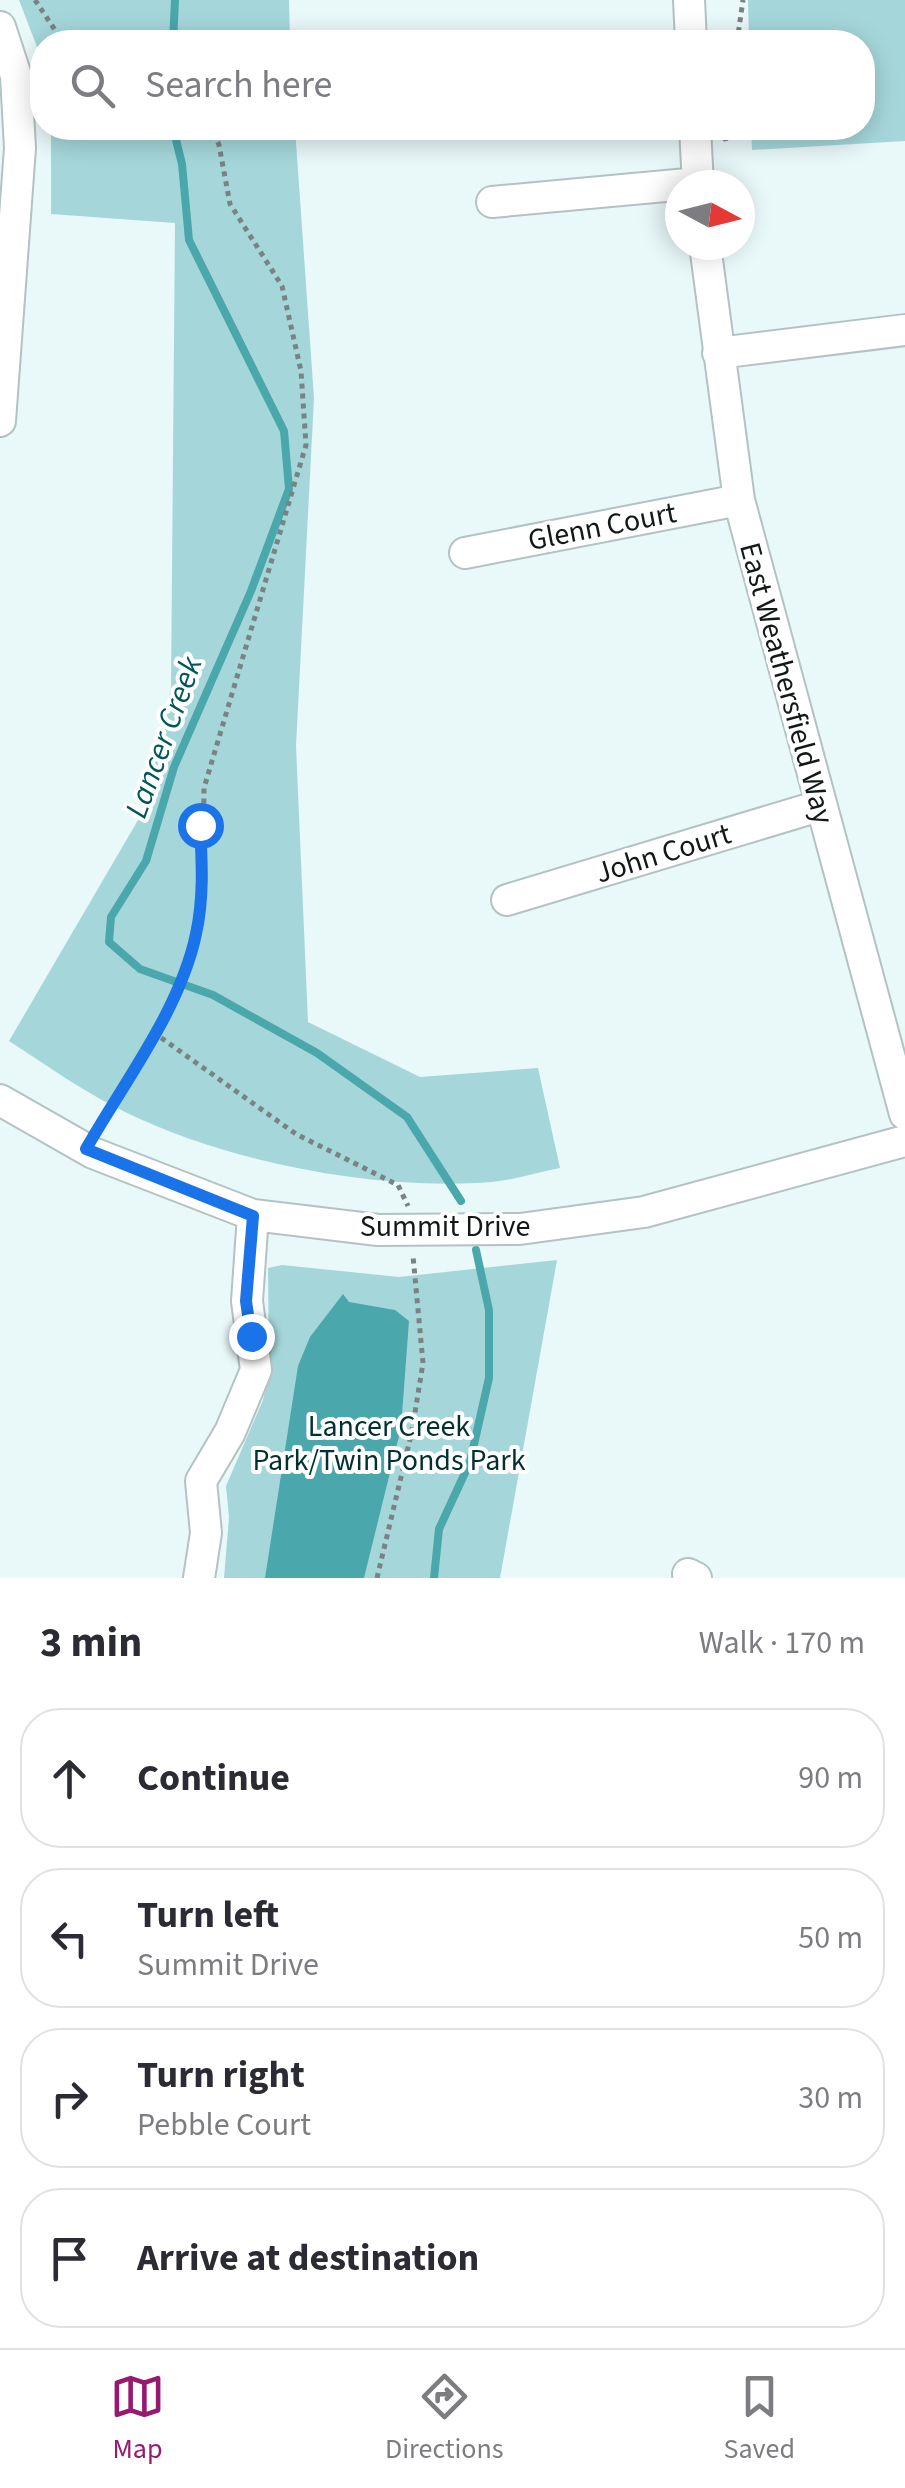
<!DOCTYPE html>
<meta charset="utf-8">
<style>
:root{--surface:#fff;--page:#f2f2f3;--text:#2b2b33;--muted:#7c7c81;--line:#e1e1e2;--accent:#961972}
body{margin:0;font-family:"Source Sans 3",sans-serif;background:var(--page);color:var(--text)}
.compass{position:absolute;left:665px;top:170px;width:90px;height:90px;border-radius:50%;background:var(--surface);box-shadow:0 5px 25px #0003;rotate:97deg}
.stop{position:absolute;width:30px;height:30px;margin:-22px;border:8px solid #1a73e8;border-radius:50%;background:#fff}
.stop.end{background:#1a73e8;border-color:#fff;box-shadow:0 2px 10px #0008}
.list{margin:0;padding:0;list-style:none}
h2{display:flex;justify-content:space-between;align-items:center;height:130px;margin:0;padding:0 40px;font-size:42px}
h2 small{font-size:32px;font-weight:400;color:var(--muted)}
.list li{display:grid;grid-template-columns:65px 1fr auto;gap:30px;align-items:center;box-sizing:border-box;height:140px;margin:0 20px 20px;padding:0 20px;border:2px solid var(--line);border-radius:40px}
.list b{display:block;font-size:38px;white-space:nowrap}
.list p{margin:0;font-size:32px;white-space:nowrap;color:var(--muted)}
.list em{font-size:32px;font-style:normal;color:var(--muted)}
.icon{flex:none;width:55px;height:55px;fill:none;stroke:currentColor;stroke-width:2;stroke-linecap:round;stroke-linejoin:round}
.map{position:relative;flex:none;width:905px;height:1578px;overflow:hidden}
.search{position:absolute;background:var(--surface);box-shadow:0 5px 25px #0003;left:30px;right:30px;top:30px;height:110px;display:flex;align-items:center;gap:25px;box-sizing:border-box;padding:0 35px;border-radius:40px;color:var(--muted);font-size:38px}
.sheet{height:770px;background:var(--surface)}
nav{display:flex;justify-content:space-around;align-items:center;box-sizing:border-box;height:140px;border-top:2px solid var(--line);background:var(--surface);font-size:28px;color:var(--muted)}
nav a{display:grid;justify-items:center;gap:5px}
nav .on{color:var(--accent)}
.map>svg:first-child{display:block}
.green{fill:#a5d7da}
.water{fill:#4aa7ab}
.lines{fill:none;stroke-linecap:round;stroke-linejoin:round}
.stream{stroke:#4aa7ab;stroke-width:8}
.minor-casing{stroke:#b3c2c2;stroke-width:34}
.path{stroke:#798384;stroke-width:5;stroke-dasharray:5 5;stroke-linecap:butt}
.minor{stroke:#fff;stroke-width:30}
.route{stroke:#1a73e8;stroke-width:12}
.labels{text-anchor:middle;stroke-width:8;stroke-linejoin:round;paint-order:stroke}
.street-label{font-size:30px;fill:#121717;stroke:#fff}
.park-label{font-size:30px;fill:#013032;stroke:#fff}
.water-label{font-size:32px;font-style:italic;fill:#00565a;stroke:#fff}
</style>
<div class="map">
<svg width="905" height="1578" viewBox="0 0 905 1578">
<rect width="100%" height="100%" fill="#e9f8f9"/>
<path class="green" d="M19,0H289L290,42H42V60Z
M748,0H905V141L752,150L751,128H862V42H749Z
M51,128H295L314,398L296,746L308,1022L420,1077L538,1068L560,1168C538,1172 514,1180 492,1182C376,1191 231,1163 127,1113C85,1093 48,1066 9,1041L141,815L171,688L175,223L51,214Z
M557,1260L500,1578H224L229,1517L226,1486L263,1400L269,1371L268,1268L282,1265L399,1277Z"/>
<path class="water" d="M343,1294L349,1302L395,1310L409,1321L401,1428L364,1578H265L298,1366L310,1337Z"/>
<g class="lines">
<path class="stream" d="M173,42L175,0
M173,128L182,164L189,240L284,431L289,489L251,591L174,767L146,861L111,917L109,942L140,969L213,995L317,1053L407,1117L461,1201
M434,1578L439,1529L470,1462L489,1378V1310L476,1250"/>
<defs>
<path id="minor" d="M689,0L691,42
M0,27L16,76L20,148L0,421
M695,128L698,185
M492,202L698,183
M705,245L739,500L905,1114
M718,353L905,330
M465,553L739,500
M507,900L819,806
M0,1100L93,1153L253,1215L378,1230L520,1229L644,1212L905,1141
M688,1574L696,1578
M199,1578L206,1533L201,1481L230,1432L256,1370L247,1301L253,1215"/>
</defs>
<use href="#minor" class="minor-casing"/>
<path class="path" d="M35,0L63,42
M737,42L743,0
M723,139L737,137V128
M153,1032L296,1134L398,1185L408,1206
M98,1129L174,997L196,936L203,877L204,788L306,445L301,371L282,286L230,204L219,145L212,128
M377,1578L412,1431L423,1363L413,1256"/>
<use href="#minor" class="minor"/>
</g>
<g class="lines">
<path class="route" d="M200,825C202,862 204,898 196,934C180,1010 124,1082 86,1149L253,1216L246,1301L251,1336"/>
</g>
<g class="labels">
<g class="street-label">
<text transform="translate(602 526) rotate(-11)" y="10">Glenn Court</text>
<text transform="translate(787 683) rotate(75)" y="10">East Weathersfield Way</text>
<text transform="translate(663 853) rotate(-17)" y="10">John Court</text>
<text x="445" y="1236">Summit Drive</text>
</g>
<g class="park-label">
<text x="389" y="1436">Lancer Creek<tspan x="389" dy="34">Park/Twin Ponds Park</tspan></text>
</g>
<g class="water-label">
<text transform="translate(163 737) rotate(-70)" y="11">Lancer Creek</text>
</g>
</g>
</svg>
<svg class="compass" viewBox="-18 -18 36 36"><path d="M0-13l5 13h-10z" fill="#e53935"/><path d="M0 13l5-13h-10z" fill="#7c7c81"/></svg>
<div class="stop" style="left:200px;top:825px"></div>
<div class="stop end" style="left:251px;top:1336px"></div>
<div class="search"><svg class="icon" aria-label="search" viewBox="0 0 24 24"><circle cx="10" cy="10" r="6"/><path d="M15 15l6 6"/></svg>Search here</div>
</div>
<section class="sheet">
<h2>3 min<small>Walk · 170 m</small></h2>
<ul class="list">
<li><svg class="icon" aria-label="ahead" viewBox="0 0 24 24"><path d="M12 20V5M6 11l6-6 6 6"/></svg><div><b>Continue</b></div><em>90 m</em></li>
<li><svg class="icon" aria-label="left" viewBox="0 0 24 24"><path d="M17 20v-9H6M10 6l-5 5 5 5"/></svg><div><b>Turn left</b><p>Summit Drive</p></div><em>50 m</em></li>
<li><svg class="icon" aria-label="right" viewBox="0 0 24 24"><path d="M7 20v-9h11M14 6l5 5-5 5"/></svg><div><b>Turn right</b><p>Pebble Court</p></div><em>30 m</em></li>
<li><svg class="icon" aria-label="arrive" viewBox="0 0 24 24"><path d="M6 21V4h12l-3 4 3 4H6"/></svg><div><b>Arrive at destination</b></div></li>
</ul>
</section>
<nav>
<a class="on"><svg class="icon" aria-label="map" viewBox="0 0 24 24"><path d="M3 6l6-2 6 2 6-2v14l-6 2-6-2-6 2zM9 4v14M15 6v14"/></svg>Map</a>
<a><svg class="icon" aria-label="directions" viewBox="0 0 24 24"><path d="M12 3l9 9-9 9-9-9zM9 14v-3h6M13 9l2 2-2 2"/></svg>Directions</a>
<a><svg class="icon" aria-label="saved" viewBox="0 0 24 24"><path d="M7 4h10v16l-5-4-5 4z"/></svg>Saved</a>
</nav>
